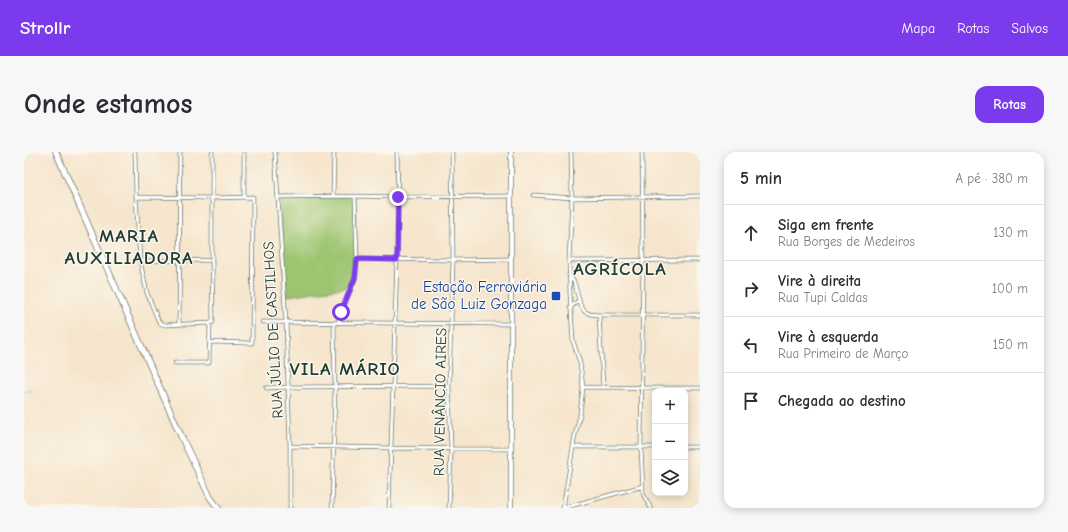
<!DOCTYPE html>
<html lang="pt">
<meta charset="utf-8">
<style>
:root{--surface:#fff;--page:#f7f7f7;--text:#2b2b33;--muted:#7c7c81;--line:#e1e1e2;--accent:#7c3aed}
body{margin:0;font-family:"Comic Neue",sans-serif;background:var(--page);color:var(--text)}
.controls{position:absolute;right:12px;bottom:12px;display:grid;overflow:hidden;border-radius:8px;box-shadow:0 2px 10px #0003}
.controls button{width:36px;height:36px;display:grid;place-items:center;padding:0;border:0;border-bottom:1px solid var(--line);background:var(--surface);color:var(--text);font:20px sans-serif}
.stop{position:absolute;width:12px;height:12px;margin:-9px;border:3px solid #7c3aed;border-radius:50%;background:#fff}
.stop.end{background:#7c3aed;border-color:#fff;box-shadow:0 1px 4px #0008}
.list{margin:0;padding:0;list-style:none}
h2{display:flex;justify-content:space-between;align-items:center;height:52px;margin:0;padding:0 16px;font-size:17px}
h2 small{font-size:13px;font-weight:400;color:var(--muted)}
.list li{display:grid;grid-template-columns:26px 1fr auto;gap:12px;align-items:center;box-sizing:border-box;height:56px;padding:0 16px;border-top:1px solid var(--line)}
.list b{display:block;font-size:15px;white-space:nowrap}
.list p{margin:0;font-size:13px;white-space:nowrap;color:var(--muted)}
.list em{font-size:13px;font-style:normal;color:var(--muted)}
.icon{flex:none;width:22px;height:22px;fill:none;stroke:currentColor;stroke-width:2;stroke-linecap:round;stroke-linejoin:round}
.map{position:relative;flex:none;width:676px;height:356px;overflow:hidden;border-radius:12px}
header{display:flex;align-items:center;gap:24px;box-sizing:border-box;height:56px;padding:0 20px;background:var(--accent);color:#fff}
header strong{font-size:19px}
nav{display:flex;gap:22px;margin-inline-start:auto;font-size:14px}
.intro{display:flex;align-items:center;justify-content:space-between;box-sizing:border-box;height:96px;padding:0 24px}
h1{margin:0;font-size:28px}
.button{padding:10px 18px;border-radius:12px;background:var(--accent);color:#fff;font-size:14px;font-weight:700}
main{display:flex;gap:24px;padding:0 24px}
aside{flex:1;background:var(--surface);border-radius:12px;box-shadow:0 2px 10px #0003}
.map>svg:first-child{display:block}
.green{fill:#9dc570;stroke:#5e8152}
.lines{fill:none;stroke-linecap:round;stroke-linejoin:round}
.stream{stroke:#4cadcb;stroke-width:1}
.minor-casing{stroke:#6a7869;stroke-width:4.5}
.secondary-casing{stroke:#6a7869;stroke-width:6}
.trunk-casing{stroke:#6a7869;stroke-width:7}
.minor{stroke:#fff;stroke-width:3}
.secondary{stroke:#fff;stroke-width:4.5}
.trunk{stroke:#fff;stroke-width:5.5}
.route{stroke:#7c3aed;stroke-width:5}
.transit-dot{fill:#1a4fb4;stroke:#fbf7ec;stroke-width:1.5}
.labels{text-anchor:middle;stroke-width:3;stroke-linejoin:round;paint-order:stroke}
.transit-label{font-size:15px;fill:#164399;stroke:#fbf7ec;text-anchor:end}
.street-label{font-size:15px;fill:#1f3d34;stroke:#fbf7ec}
.district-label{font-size:19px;font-weight:bold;letter-spacing:1px;fill:#1f3d34;stroke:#fbf7ec}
</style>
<header>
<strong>Strollr</strong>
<nav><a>Mapa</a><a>Rotas</a><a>Salvos</a></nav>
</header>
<div class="intro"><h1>Onde estamos</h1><a class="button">Rotas</a></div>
<main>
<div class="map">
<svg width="676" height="356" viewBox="0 0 676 356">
<rect width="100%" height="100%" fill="#fbf7ec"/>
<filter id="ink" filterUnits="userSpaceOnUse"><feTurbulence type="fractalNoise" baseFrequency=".025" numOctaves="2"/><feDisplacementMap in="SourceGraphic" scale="8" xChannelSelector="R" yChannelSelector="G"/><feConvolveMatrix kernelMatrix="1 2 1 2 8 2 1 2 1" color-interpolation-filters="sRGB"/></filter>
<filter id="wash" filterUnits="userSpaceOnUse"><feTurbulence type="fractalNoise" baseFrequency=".012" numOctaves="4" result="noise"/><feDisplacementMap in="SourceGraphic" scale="16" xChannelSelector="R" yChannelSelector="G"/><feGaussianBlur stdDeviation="0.9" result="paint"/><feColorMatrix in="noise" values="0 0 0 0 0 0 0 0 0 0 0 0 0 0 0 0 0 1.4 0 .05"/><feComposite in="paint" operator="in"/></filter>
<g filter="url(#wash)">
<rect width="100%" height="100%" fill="#f6e5cc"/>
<path class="green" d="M331,45L332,107L330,127L325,135L263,144L255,46Z"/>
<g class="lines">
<path class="stream" d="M0,239H9"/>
</g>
</g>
<g filter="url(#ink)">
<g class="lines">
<defs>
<path id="minor" d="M111,0L112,45L116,109L123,141L134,168L136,171L141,173L186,171
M251,0L262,170L266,294V356
M618,0L619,108L617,295L619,341L622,348L627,356
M509,43L548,46L676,44
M309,44L310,0
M112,45L188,46L229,45L228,191L186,190
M220,45V0
M253,45L331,44L374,45L487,44
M333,107L429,108L487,107
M545,108L551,109L676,108
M116,109L188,108
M545,123L550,130L556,152L560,159L566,162L575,163H676
M546,156L555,148
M575,163L579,235
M239,170L487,172
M314,171L321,151L331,126L333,107L331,44
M155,172C156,115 155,57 156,0
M151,211H185L186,171L189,170L188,108V0
M559,235L676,236
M242,236L263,235L425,234
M266,294L367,296L487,297
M550,295H631
M661,295H676
M308,356L311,236L310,171
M365,356L373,108L374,45L373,0
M425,356L427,297L425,234L429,108L428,0
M539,356L551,283L556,263L559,235L556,211L549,189L546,142L545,108L548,46L547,0
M539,356L619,334"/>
<path id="secondary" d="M487,356V0"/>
<path id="trunk" d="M32,0L157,284L186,345L194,356"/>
</defs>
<use href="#minor" class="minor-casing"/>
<use href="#secondary" class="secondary-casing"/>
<use href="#trunk" class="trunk-casing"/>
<use href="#minor" class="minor"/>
<use href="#secondary" class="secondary"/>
<use href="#trunk" class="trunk"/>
</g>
</g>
<g class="lines" filter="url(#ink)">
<path class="route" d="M317,160L331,126L333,107L373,108L374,45"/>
</g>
<rect class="transit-dot" x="527" y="139" width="10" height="10" rx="2"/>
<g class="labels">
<g class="transit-label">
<text x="523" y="140">Estação Ferroviária<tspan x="523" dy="17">de São Luiz Gonzaga</tspan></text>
</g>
<g class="street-label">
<text transform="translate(249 178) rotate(-93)" y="5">RUA JÚLIO DE CASTILHOS</text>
<text transform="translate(416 250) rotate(-89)" y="5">RUA VENÂNCIO AIRES</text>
</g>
<g class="district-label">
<text x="105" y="90">MARIA<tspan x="105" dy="22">AUXILIADORA</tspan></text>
<text x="596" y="123">AGRÍCOLA</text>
<text x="321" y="223">VILA MÁRIO</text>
</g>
</g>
</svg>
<div class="controls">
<button>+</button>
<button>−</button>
<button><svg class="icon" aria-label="layers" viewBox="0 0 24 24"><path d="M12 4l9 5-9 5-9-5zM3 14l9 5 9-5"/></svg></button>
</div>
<div class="stop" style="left:317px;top:160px"></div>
<div class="stop end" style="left:374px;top:45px"></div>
</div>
<aside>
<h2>5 min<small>A pé · 380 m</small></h2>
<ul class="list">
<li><svg class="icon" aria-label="ahead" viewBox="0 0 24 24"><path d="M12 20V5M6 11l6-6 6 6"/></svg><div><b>Siga em frente</b><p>Rua Borges de Medeiros</p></div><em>130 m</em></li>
<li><svg class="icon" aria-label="right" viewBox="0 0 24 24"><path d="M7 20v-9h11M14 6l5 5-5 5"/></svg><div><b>Vire à direita</b><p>Rua Tupi Caldas</p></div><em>100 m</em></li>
<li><svg class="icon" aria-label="left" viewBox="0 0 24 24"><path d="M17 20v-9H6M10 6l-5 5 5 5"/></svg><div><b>Vire à esquerda</b><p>Rua Primeiro de Março</p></div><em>150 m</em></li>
<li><svg class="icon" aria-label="arrive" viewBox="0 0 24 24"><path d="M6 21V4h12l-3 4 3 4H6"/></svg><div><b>Chegada ao destino</b></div></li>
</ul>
</aside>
</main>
